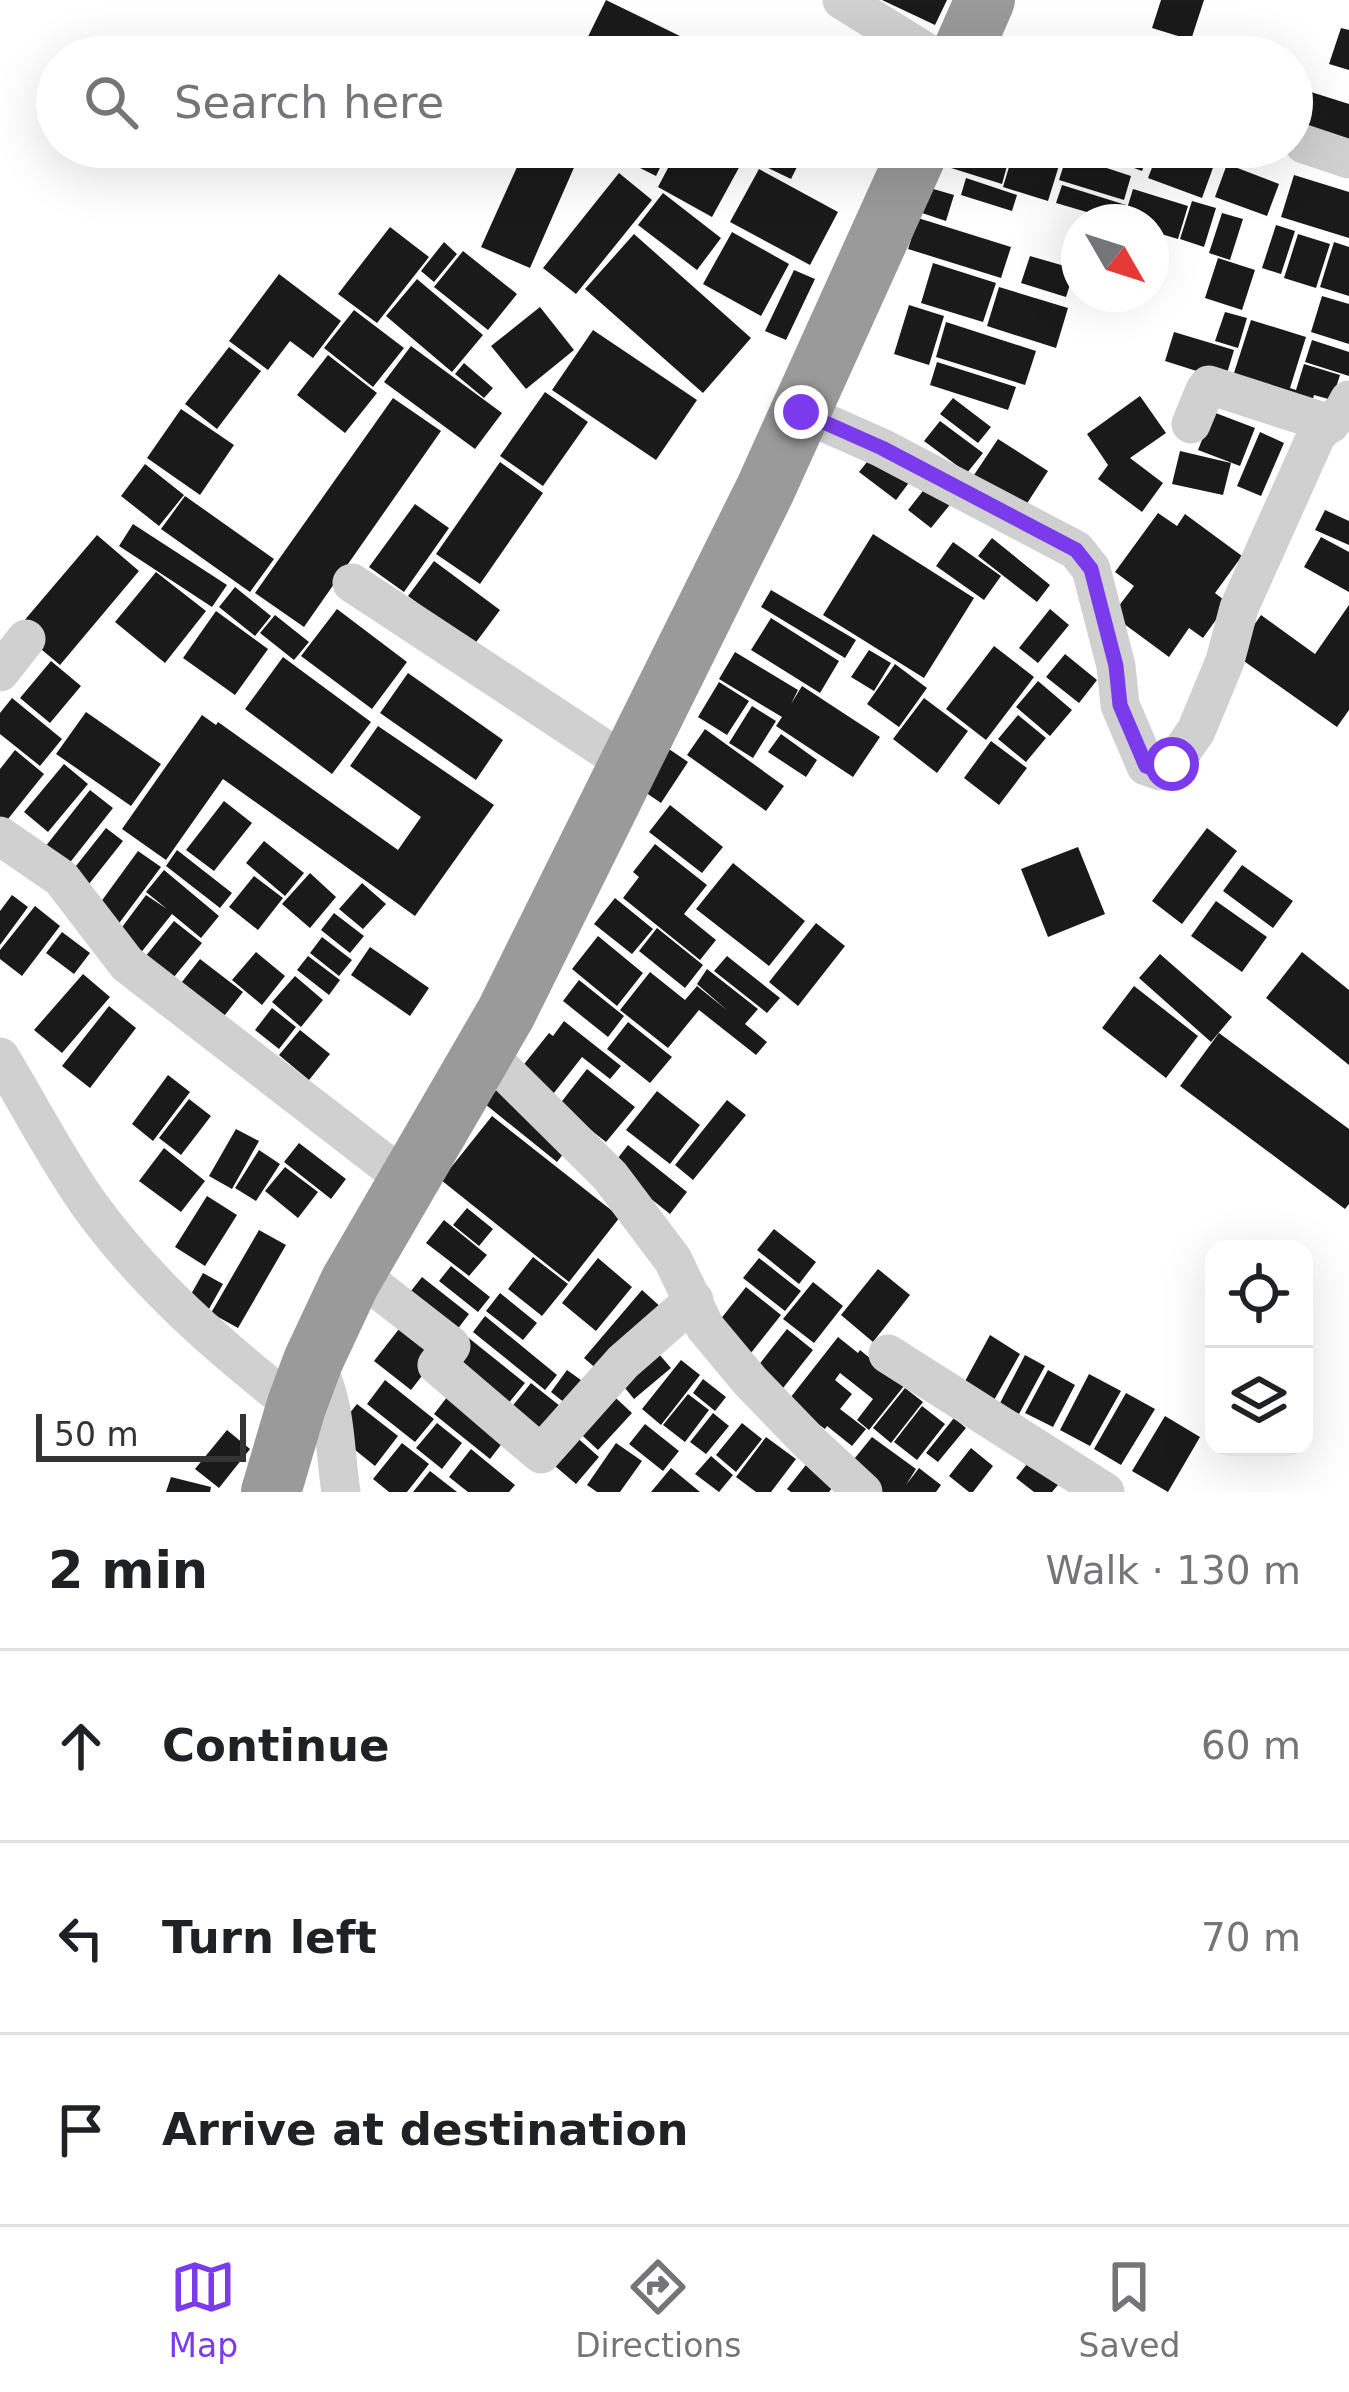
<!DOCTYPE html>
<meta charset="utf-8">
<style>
:root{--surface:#fff;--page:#f2f2f2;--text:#202124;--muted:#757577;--line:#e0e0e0;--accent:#7c3aed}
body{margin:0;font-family:"DejaVu Sans",sans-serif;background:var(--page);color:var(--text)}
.controls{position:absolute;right:36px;bottom:36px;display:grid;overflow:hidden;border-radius:24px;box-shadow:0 12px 48px #0002}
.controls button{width:108px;height:108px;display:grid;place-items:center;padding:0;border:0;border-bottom:3px solid var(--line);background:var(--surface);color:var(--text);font:60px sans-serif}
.compass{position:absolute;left:1061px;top:204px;width:108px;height:108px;border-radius:50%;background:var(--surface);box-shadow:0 12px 48px #0002;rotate:129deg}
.scale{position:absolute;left:36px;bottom:30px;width:210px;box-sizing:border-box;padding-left:12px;border:6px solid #333;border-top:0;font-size:33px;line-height:42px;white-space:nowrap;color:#333;-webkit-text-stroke:9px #fff;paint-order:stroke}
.stop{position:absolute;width:36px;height:36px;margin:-27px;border:9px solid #7c3aed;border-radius:50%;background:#fff}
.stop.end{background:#7c3aed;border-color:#fff;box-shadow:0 3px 12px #0008}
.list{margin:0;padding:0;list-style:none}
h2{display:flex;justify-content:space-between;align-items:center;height:156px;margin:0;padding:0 48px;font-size:51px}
h2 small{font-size:39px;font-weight:400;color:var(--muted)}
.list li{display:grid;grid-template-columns:78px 1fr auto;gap:36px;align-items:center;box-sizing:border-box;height:192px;padding:0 48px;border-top:3px solid var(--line)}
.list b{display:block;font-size:45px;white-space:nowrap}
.list em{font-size:39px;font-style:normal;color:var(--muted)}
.icon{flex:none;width:66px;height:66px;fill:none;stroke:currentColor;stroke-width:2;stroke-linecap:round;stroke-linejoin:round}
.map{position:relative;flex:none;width:1349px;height:1492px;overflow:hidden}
.search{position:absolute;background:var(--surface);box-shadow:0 12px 48px #0002;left:36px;right:36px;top:36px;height:132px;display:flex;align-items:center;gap:30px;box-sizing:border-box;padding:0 42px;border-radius:66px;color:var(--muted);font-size:45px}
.sheet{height:732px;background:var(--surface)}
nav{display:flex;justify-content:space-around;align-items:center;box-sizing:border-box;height:168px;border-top:3px solid var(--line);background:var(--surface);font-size:33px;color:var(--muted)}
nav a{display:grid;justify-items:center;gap:6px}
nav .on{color:var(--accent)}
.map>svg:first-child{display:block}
.building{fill:#1a1a1a}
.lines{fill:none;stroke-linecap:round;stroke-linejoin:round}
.minor{stroke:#d0d0d0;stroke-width:39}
.highway{stroke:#9a9a9a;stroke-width:60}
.route{stroke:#7c3aed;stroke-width:15}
</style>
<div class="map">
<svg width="1349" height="1492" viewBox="0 0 1349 1492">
<rect width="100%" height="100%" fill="#fff"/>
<path class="building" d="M606,0L723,57H578Z
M882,0H947L935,25Z
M1161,0H1204L1191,40L1152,28Z
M1341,28L1349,30V70L1329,64Z
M1311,92L1349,104V156L1296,139Z
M526,147H539L576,163L530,268L481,247Z
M598,147H670L656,176Z
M679,147H711L741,164L712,217L658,187Z
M725,147H807L791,179Z
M1015,147L1061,159L1048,201L1003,187Z
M1093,147H1151L1142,171L1092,152Z
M1160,147H1199L1218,154L1202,198L1148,178Z
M954,149L1007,166L1002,184L948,167Z
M1067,155L1131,176L1124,200L1059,180Z
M1227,164L1279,184L1267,216L1215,197Z
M759,169L838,212L810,265L730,222Z
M619,173L652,200L576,294L543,268Z
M1294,175L1349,192V238L1281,217Z
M966,178L1017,195L1012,211L961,195Z
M1062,185L1126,205L1121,222L1056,203Z
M930,188L954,195L946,221L922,213Z
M1133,189L1188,206L1178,239L1151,231V222H1123Z
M663,193L721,238L697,270L638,225Z
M1192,201L1216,208L1204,247L1180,239Z
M1222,213L1243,219L1230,260L1209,253Z
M918,218L1011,247L1001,278L908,249Z
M1276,225L1295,231L1281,274L1262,268Z
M390,227L429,257L377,323L338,294Z
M732,232L789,264L761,316L703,284Z
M634,234L751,338L703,393L585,289Z
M1298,234L1330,244L1316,288L1284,278Z
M444,242L457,254L434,282L421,271Z
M1334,242L1349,247V296L1320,287Z
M463,251L517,294L488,330L434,287Z
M1030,256L1075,269L1066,297L1021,283Z
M1218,258L1255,270L1242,310L1205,298Z
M933,263L996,283L983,322L921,303Z
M794,270L815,279L786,340L765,331Z
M279,274L341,321L313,358L290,341L268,370L229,341Z
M417,279L483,335L452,372L386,316Z
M999,287L1068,308L1056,348L987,326Z
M1322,296L1349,304V344L1311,332Z
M909,305L944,316L929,365L894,354Z
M540,307L574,350L526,389L491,346Z
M354,310L404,348L373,387L324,348Z
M1225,312L1247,318L1238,348L1215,341Z
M1251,320L1306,337L1290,388L1296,390L1304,364L1340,375L1332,400L1314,395L1303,432L1225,401Z
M946,322L1036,351L1025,385L936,357Z
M593,330L697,400L656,460L552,390Z
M1174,332L1234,350L1225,380L1165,361Z
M1312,340L1349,352V376L1305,362Z
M411,346L502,413L475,449L384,382Z
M229,347L261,371L217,429L185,404Z
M328,355L377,393L345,433L297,395Z
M937,362L1016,387L1008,410L930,385Z
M464,363L493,388L484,398L455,374Z
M545,392L588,422L543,486L500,456Z
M1140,396L1166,433L1130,458L1163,483L1142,512L1098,479L1108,465L1087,434Z
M393,398L441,431L304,627L255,593Z
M953,398L991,427L978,443L940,414Z
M181,409L234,445L200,495L147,458Z
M1213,412L1255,428L1240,466L1198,450Z
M940,421L983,453L967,473L924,441Z
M1260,432L1284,443L1261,496L1237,486Z
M998,439L1048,471L1024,508L974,475Z
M1180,451L1231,463L1223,495L1172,484Z
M875,452L911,480L896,500L859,472Z
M500,462L543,493L480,584L436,554Z
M145,464L184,495L159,526L121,496Z
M933,478L957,496L931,528L908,510Z
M185,496L274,559L250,592L161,529Z
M415,504L449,528L404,592L369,567Z
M1325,510L1349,521V545L1315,530Z
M1158,513L1177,526L1185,514L1242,556L1215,593L1228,603L1203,638L1189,628L1169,657L1112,615L1134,586L1115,572Z
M133,524L227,585L212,607L119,546Z
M873,534L974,598L924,678L823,615Z
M97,535L139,571L60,665L17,629Z
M1321,537L1349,552V592L1304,567Z
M992,538L1050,585L1037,602L978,556Z
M953,542L1001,576L984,600L936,566Z
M434,561L500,610L474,645L408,596Z
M156,572L206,611L165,663L115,622Z
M235,587L271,616L255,636L219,607Z
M771,590L856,640L845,658L761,607Z
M1349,605V710L1337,727L1234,654L1261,615L1315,654Z
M337,609L407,662L372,709L301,656Z
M1050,609L1069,625L1038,663L1019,648Z
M216,611L268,649L235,695L183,658Z
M275,615L309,642L294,660L260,633Z
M771,618L839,661L820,693L751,650Z
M994,646L1034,677L986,740L946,709Z
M869,650L891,663L874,691L851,677Z
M735,652L798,690L791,704L802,686L880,737L853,777L776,726L782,717L719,679Z
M1065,654L1097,680L1079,703L1046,677Z
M283,657L371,722L332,774L245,709Z
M51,661L81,686L50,723L20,698Z
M895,664L927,688L899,727L867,704Z
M408,673L503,740L476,780L380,713Z
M1038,681L1072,710L1050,736L1016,707Z
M719,682L749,701L727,735L698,717Z
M12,698L62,739L40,766L0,734V713Z
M924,698L968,731L937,773L893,739Z
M752,706L776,721L753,758L729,743Z
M86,712L161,764L131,806L56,754Z
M202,715L216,725L218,722L398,850L421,817L350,766L378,726L494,805L415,916L223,779L166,860L122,829Z
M1018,715L1046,738L1026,762L998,739Z
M705,729L784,786L766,811L687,755Z
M781,734L817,760L806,777L768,752Z
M991,741L1027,768L999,805L964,778Z
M666,747L688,762L661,803L639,788Z
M15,750L44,774L0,829V769Z
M64,764L88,784L48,832L24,812Z
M90,790L113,808L68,865L45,847Z
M224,801L252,823L214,871L186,850Z
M670,805L723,847L702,873L649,832Z
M106,828L123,841L89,884L72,871Z
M1207,828L1237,851L1182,924L1152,901Z
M264,841L304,873L285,896L246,863Z
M655,844L707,885L684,914L716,940L700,960L623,898L639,877L633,872Z
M1078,847L1105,914L1048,937L1021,869Z
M177,850L232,893L220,908L166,866Z
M138,851L161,867L117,926L95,910Z
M733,863L805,921L769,966L696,909Z
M1242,865L1293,901L1273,928L1223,891Z
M164,870L219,916L201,938L172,914L135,960L111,942L146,895L167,909L146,892Z
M310,873L336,897L310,928L282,904Z
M254,876L283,898L258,930L229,907Z
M362,883L386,904L363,929L339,909Z
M12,895L28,907L0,945V911Z
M615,898L653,929L632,954L594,924Z
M1216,901L1267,937L1242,972L1191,936Z
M35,906L60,926L22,976L0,959V950Z
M334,913L364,936L350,953L321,930Z
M174,921L202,943L164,989L137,967Z
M816,923L845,946L798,1006L769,982Z
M657,928L703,965L685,988L639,951Z
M62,932L90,953L74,974L46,953Z
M598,936L643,973L617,1006L572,969Z
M322,937L352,960L339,976L310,953Z
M370,947L429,988L410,1016L351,975Z
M256,952L285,976L262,1005L232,980Z
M1302,952L1349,990V1065L1266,998Z
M1160,954L1232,1017L1211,1042L1139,978Z
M308,956L340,980L329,995L297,970Z
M727,956L780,998L767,1013L714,971Z
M200,959L243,992L221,1020L178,987Z
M707,969L758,1009L745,1024L767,1042L756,1055L699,1010L668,1048L620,1010L650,972L685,1000L697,986L728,1011L697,984Z
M83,974L110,997L62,1053L34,1030Z
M295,976L323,1000L301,1027L272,1002Z
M579,980L624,1016L608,1037L563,1001Z
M1134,986L1198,1036L1166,1078L1102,1028Z
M109,1006L136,1028L90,1088L62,1066Z
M272,1008L296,1027L279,1049L255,1030Z
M564,1021L621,1066L610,1079L582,1057L550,1098L517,1073L549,1033L553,1036Z
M628,1022L672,1057L650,1083L607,1049Z
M300,1030L330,1054L309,1080L279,1055Z
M1219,1033L1349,1129V1204L1345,1209L1180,1086Z
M587,1069L635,1107L606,1142L559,1105Z
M168,1075L190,1092L153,1141L132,1124Z
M498,1088L570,1145L557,1162L485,1104Z
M657,1091L700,1125L670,1164L626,1130Z
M189,1099L211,1116L181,1155L159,1138Z
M727,1100L746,1115L693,1180L675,1165Z
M492,1116L620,1217L569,1282L441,1180Z
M236,1129L259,1141L232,1189L209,1176Z
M299,1143L346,1179L331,1199L284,1162Z
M628,1145L687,1192L670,1214L611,1167Z
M164,1148L205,1181L181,1212L139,1181Z
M259,1150L280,1164L256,1201L235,1188Z
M285,1167L318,1192L298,1218L265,1191Z
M207,1196L237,1215L205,1266L175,1247Z
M467,1208L493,1229L479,1246L453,1225Z
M444,1220L487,1255L469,1276L426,1243Z
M774,1229L816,1262L799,1284L757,1250Z
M259,1230L286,1245L238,1328L211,1313Z
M533,1257L568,1284L542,1316L508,1289Z
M598,1258L632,1287L596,1331L562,1303Z
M759,1258L801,1291L785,1311L743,1278Z
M451,1266L490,1297L478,1312L439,1281Z
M878,1269L910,1295L873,1342L841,1315Z
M203,1273L223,1284L205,1316L185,1305Z
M422,1277L469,1314L447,1343L400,1305Z
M813,1282L843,1306L814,1343L783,1319Z
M746,1287L781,1315L747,1358L712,1330Z
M642,1290L663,1309L606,1377L584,1358Z
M500,1293L537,1323L523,1340L486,1311Z
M485,1316L557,1375L545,1390L473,1332Z
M406,1320L443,1349L411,1390L374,1361Z
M787,1329L813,1350L776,1397L750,1376Z
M465,1335L525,1383L503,1410L443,1363Z
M990,1335L1020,1354L993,1402L963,1385Z
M838,1337L858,1353L860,1350L904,1386L869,1430L857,1420L873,1399L840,1373L835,1380L852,1394L840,1409L866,1429L852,1446L827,1426L825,1429L787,1402Z
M652,1346L671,1368L634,1399L616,1377Z
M1025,1355L1045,1366L1019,1414L1000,1403Z
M681,1360L700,1375L661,1425L642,1409Z
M567,1370L592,1388L575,1411L551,1392Z
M1048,1370L1075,1385L1053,1427L1025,1413Z
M1089,1374L1121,1391L1090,1446L1060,1430Z
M703,1379L726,1397L715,1411L693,1393Z
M385,1380L434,1419L415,1442L367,1404Z
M458,1383L514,1428L490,1459L434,1414Z
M531,1383L560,1406L535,1437L506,1414Z
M604,1387L632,1413L598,1450L570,1424Z
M905,1388L923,1402L891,1443L873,1428Z
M1126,1393L1155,1409L1121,1465L1094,1449Z
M688,1394L709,1410L685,1442L663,1425Z
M357,1404L398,1436L375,1466L334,1433Z
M922,1406L945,1424L917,1460L894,1442Z
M713,1413L729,1426L706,1454L690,1442Z
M1165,1416L1200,1437L1168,1492L1132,1471Z
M954,1418L966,1428L938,1462L926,1453Z
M437,1423L462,1443L442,1469L416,1448Z
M742,1423L762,1439L736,1472L716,1455Z
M645,1424L679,1451L663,1471L629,1444Z
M565,1427L599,1457L576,1484L541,1454Z
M227,1430L250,1449L219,1488L195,1469Z
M766,1437L796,1459L771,1492H756L736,1477Z
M872,1437L916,1469L906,1485L919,1468L941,1485L936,1492H874L846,1469Z
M402,1443L429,1464L407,1492H389L373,1479Z
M616,1443L642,1461L620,1492H597L587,1485Z
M971,1448L993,1466L973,1492H969L949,1476Z
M471,1449L515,1485L509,1492H468L449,1477Z
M1034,1455L1063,1479L1052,1492H1034L1016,1478Z
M711,1456L733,1475L719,1492L695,1474Z
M809,1461L836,1483L829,1492H791L787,1489Z
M671,1468L700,1492H651Z
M430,1471L457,1492H413Z
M171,1477L211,1487L210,1492H166Z"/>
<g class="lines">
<path class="minor" d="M842,0L934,57
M1304,144L1349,159
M801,412L882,448L1076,550L1091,569L1116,666L1120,705L1146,766L1160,771L1173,764L1196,731L1225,661L1239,608L1317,434L1343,411L1349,400
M1191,424L1205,390L1209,385L1330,424
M352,583L627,764
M0,672L26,639
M0,836L61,878L127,964L409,1182
M484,1051L610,1176L673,1260L705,1327L750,1381L808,1441L863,1492
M0,1057C30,1106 57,1160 91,1207C148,1285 220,1348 296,1407
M356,1272L451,1346L437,1365L541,1454L623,1362L694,1300
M888,1354L1105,1492
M313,1361C337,1399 334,1449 341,1492"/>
<path class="highway" d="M960,57L985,0
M271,1492L296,1407L313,1361L350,1282L506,1013L765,490L920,147"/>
</g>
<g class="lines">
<path class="route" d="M801,412L882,448L1076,550L1091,569L1116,666L1120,705L1146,766L1160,771L1172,764"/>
</g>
</svg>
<div class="controls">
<button><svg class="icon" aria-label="locate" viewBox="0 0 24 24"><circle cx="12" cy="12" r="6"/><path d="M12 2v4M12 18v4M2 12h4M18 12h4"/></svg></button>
<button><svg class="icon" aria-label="layers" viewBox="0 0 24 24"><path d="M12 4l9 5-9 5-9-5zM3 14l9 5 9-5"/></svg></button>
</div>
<svg class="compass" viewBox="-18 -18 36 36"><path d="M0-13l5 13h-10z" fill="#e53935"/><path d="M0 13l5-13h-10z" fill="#757577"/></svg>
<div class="scale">50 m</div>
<div class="stop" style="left:1172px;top:764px"></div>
<div class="stop end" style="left:801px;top:412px"></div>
<div class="search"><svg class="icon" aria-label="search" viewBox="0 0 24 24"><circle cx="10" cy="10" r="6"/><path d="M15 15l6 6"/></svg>Search here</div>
</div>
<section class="sheet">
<h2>2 min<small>Walk · 130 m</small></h2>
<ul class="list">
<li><svg class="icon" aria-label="ahead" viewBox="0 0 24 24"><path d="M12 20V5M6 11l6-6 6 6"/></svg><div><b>Continue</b></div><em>60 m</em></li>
<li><svg class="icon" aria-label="left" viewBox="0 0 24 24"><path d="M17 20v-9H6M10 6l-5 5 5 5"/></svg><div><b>Turn left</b></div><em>70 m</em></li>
<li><svg class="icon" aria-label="arrive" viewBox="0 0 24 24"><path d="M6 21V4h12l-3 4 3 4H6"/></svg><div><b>Arrive at destination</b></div></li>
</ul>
</section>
<nav>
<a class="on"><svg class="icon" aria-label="map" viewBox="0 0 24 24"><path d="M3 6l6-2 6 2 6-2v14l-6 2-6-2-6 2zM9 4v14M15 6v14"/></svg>Map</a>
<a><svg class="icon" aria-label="directions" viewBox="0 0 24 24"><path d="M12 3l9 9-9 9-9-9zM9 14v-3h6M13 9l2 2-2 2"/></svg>Directions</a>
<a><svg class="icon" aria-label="saved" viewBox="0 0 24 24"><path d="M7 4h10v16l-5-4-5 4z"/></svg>Saved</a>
</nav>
